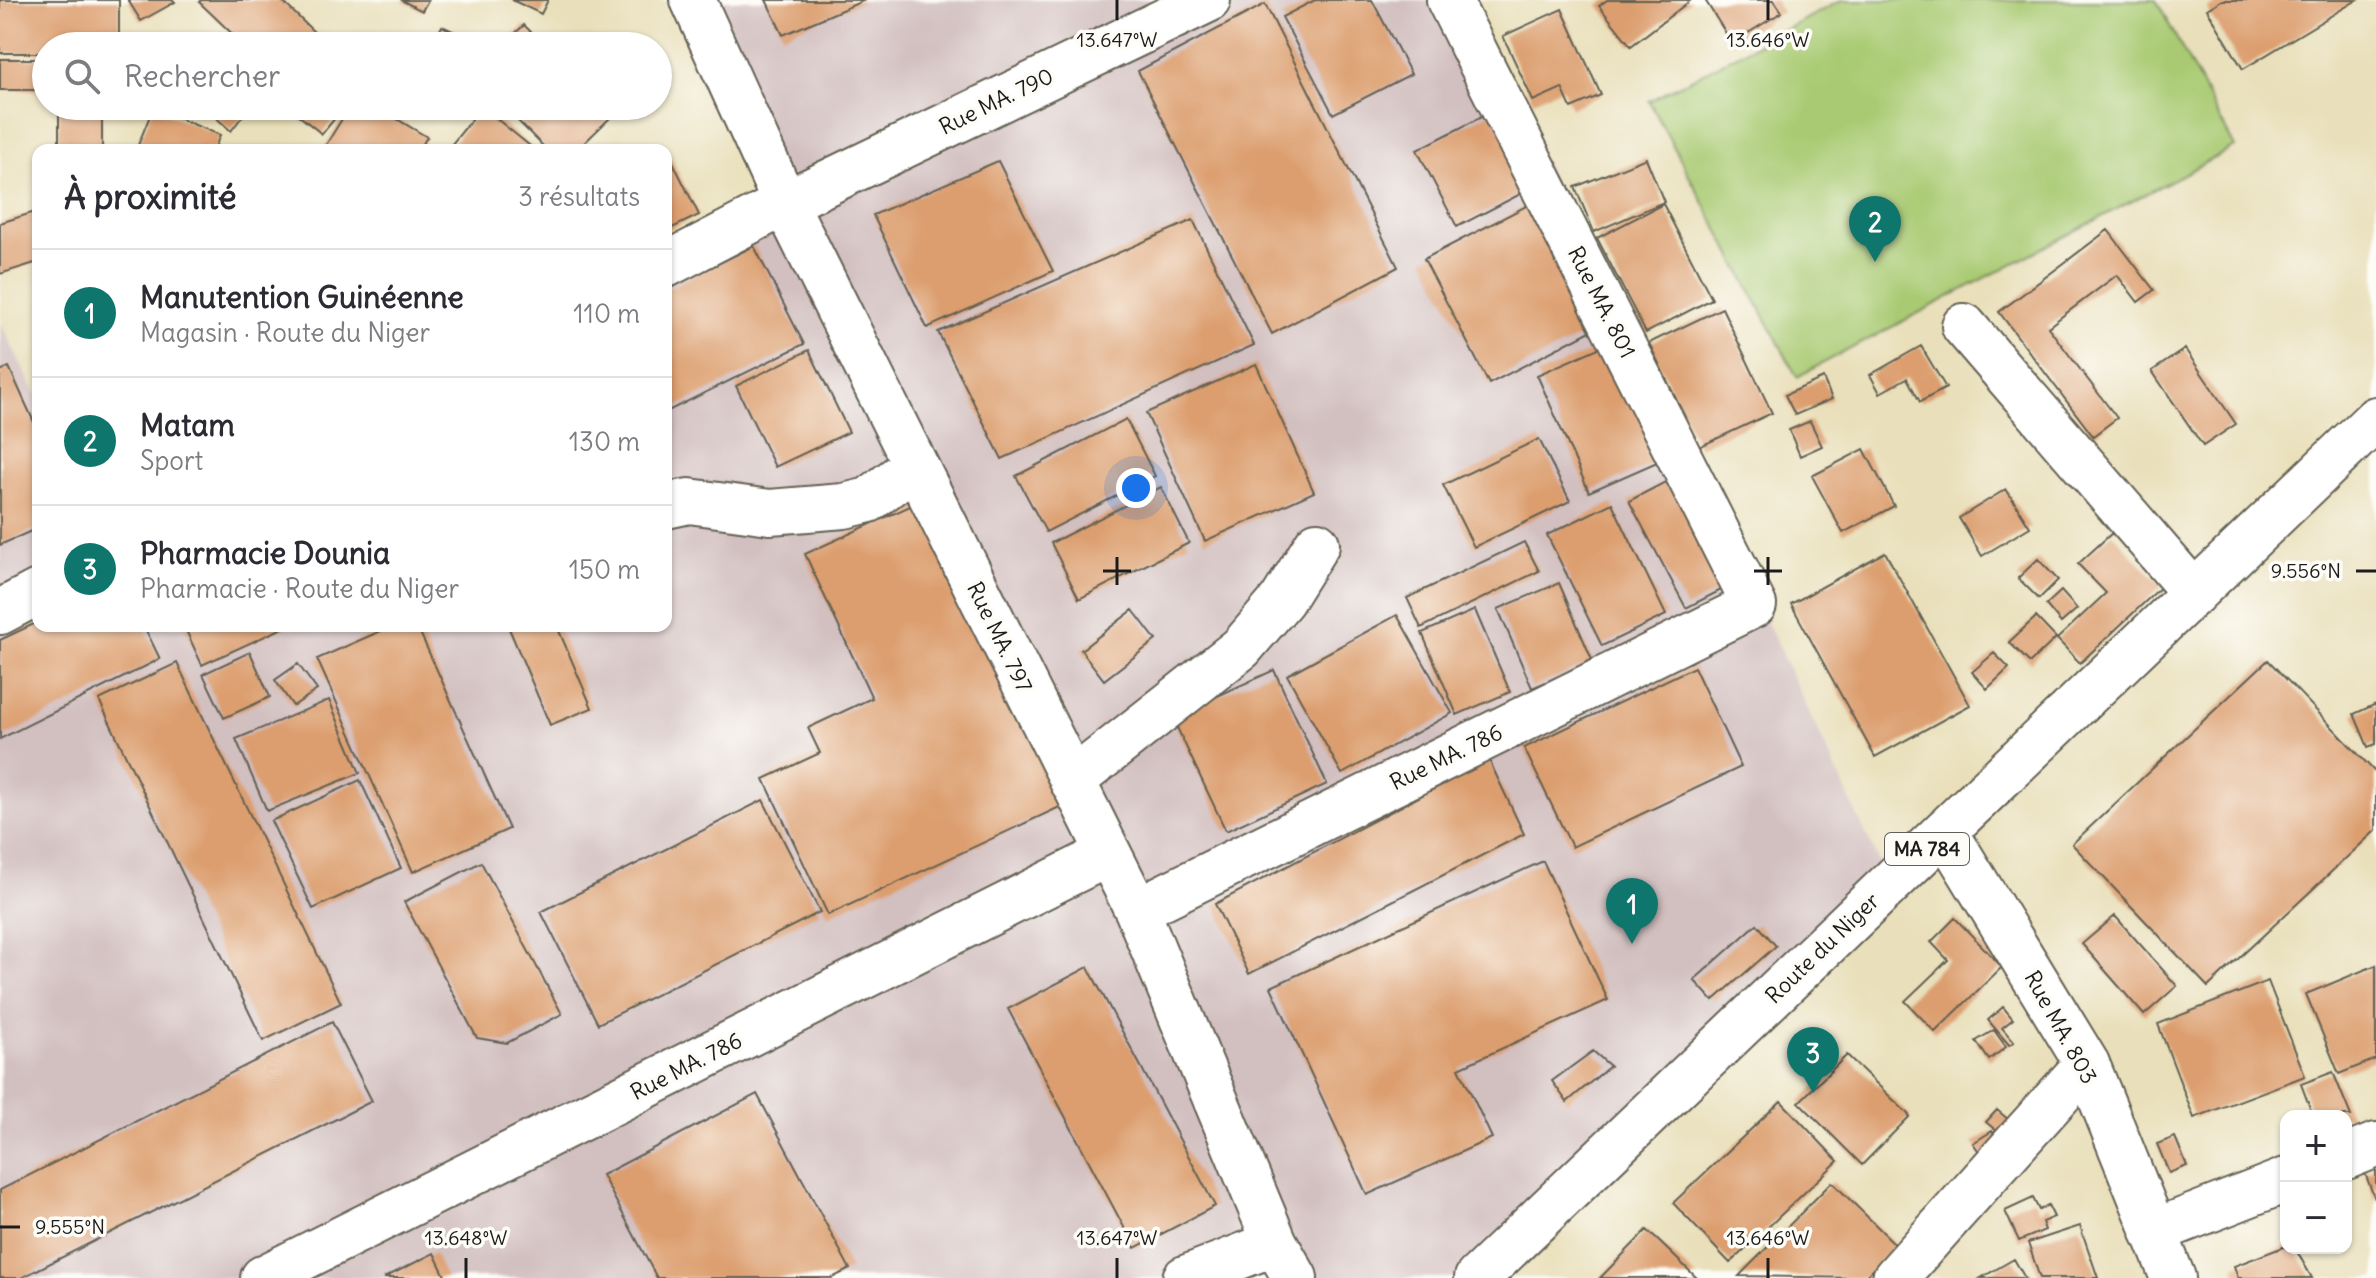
<!DOCTYPE html>
<html lang="fr">
<meta charset="utf-8">
<style>
:root{--surface:#fff;--page:#f2f2f3;--text:#2b2b33;--muted:#7c7c81;--line:#e1e1e2;--accent:#0f766e}
body{margin:0;font-family:Delius,sans-serif;background:var(--page);color:var(--text)}
.controls{position:absolute;right:24px;bottom:24px;display:grid;overflow:hidden;border-radius:16px;box-shadow:0 2px 6px #0004}
.controls button{width:72px;height:72px;display:grid;place-items:center;padding:0;border:0;border-bottom:2px solid var(--line);background:var(--surface);color:var(--text);font:40px sans-serif}
.you{position:absolute;left:1136px;top:488px;width:28px;height:28px;margin:-20px;border:6px solid #fff;border-radius:50%;background:#1a73e8;box-shadow:0 0 0 12px #1a73e833}
.badge{display:grid;place-items:center;width:52px;height:52px;border-radius:50%;background:var(--accent);color:#fff;font-size:26px;font-weight:700}
.pin{position:absolute;translate:-50% -66px;filter:drop-shadow(0 2px 4px #0008)}
.pin::after{content:'';position:absolute;top:42px;width:28px;height:24px;background:inherit;clip-path:polygon(0 0,100% 0,50% 100%)}
.list{margin:0;padding:0;list-style:none}
h2{display:flex;justify-content:space-between;align-items:center;height:104px;margin:0;padding:0 32px;font-size:34px}
h2 small{font-size:26px;font-weight:400;color:var(--muted)}
.list li{display:grid;grid-template-columns:52px 1fr auto;gap:24px;align-items:center;box-sizing:border-box;height:128px;padding:0 32px;border-top:2px solid var(--line)}
.list b{display:block;font-size:30px;white-space:nowrap}
.list p{margin:0;font-size:26px;white-space:nowrap;color:var(--muted)}
.list em{font-size:26px;font-style:normal;color:var(--muted)}
.icon{flex:none;width:44px;height:44px;fill:none;stroke:currentColor;stroke-width:2;stroke-linecap:round;stroke-linejoin:round}
.map{position:relative;flex:none;width:2376px;height:1278px;overflow:hidden}
.search{position:absolute;background:var(--surface);box-shadow:0 2px 6px #0004;left:32px;top:32px;width:640px;height:88px;display:flex;align-items:center;gap:20px;box-sizing:border-box;padding:0 28px;border-radius:44px;color:var(--muted);font-size:30px}
.panel{position:absolute;background:var(--surface);box-shadow:0 2px 6px #0004;left:32px;top:144px;width:640px;height:488px;border-radius:16px}
.map>svg:first-child{display:block}
.industrial{fill:#d2bfc0}
.green{fill:#a9ca72;stroke:#627347;stroke-width:2}
.building{fill:#dc9e6e}
.lines{fill:none;stroke-linecap:round;stroke-linejoin:round}
.minor-casing{stroke:#646053;stroke-width:48}
.major-casing{stroke:#646053;stroke-width:48}
.minor{stroke:#fff;stroke-width:44}
.major{stroke:#fff;stroke-width:44}
.ticks{fill:none;stroke:#1c1c1c;stroke-width:3}
.labels{text-anchor:middle;stroke-width:7;stroke-linejoin:round;paint-order:stroke}
.shield{fill:#fdfcf7;stroke:#605f5e;stroke-width:2}
.shield-label{font-size:20px;font-weight:bold;fill:#1c1c1c}
.street-label{font-size:22px;fill:#1c1c1c;stroke:#fdfcf7}
.ticks-label{font-size:20px;text-anchor:middle;fill:#1c1c1c;stroke:#fdfcf7;stroke-width:7;stroke-linejoin:round;paint-order:stroke}
</style>
<div class="map">
<svg width="2376" height="1278" viewBox="0 0 2376 1278">
<rect width="100%" height="100%" fill="#fdfcf7"/>
<filter id="ink" filterUnits="userSpaceOnUse"><feTurbulence type="fractalNoise" baseFrequency=".0125" numOctaves="2"/><feDisplacementMap in="SourceGraphic" scale="16" xChannelSelector="R" yChannelSelector="G"/><feConvolveMatrix kernelMatrix="1 2 1 2 8 2 1 2 1" color-interpolation-filters="sRGB"/></filter>
<filter id="wash" filterUnits="userSpaceOnUse"><feTurbulence type="fractalNoise" baseFrequency=".006" numOctaves="4" result="noise"/><feDisplacementMap in="SourceGraphic" scale="32" xChannelSelector="R" yChannelSelector="G"/><feGaussianBlur stdDeviation="1.8" result="paint"/><feColorMatrix in="noise" values="0 0 0 0 0 0 0 0 0 0 0 0 0 0 0 0 0 1.4 0 .05"/><feComposite in="paint" operator="in"/></filter>
<g filter="url(#wash)">
<rect width="100%" height="100%" fill="#e9dfba"/>
<path class="industrial" d="M673,0H1466L1757,601L1880,864L1478,1278H0V322L38,398V626H666V280L771,226Z"/>
<path class="green" d="M1842,0H2156L2235,147L1797,377L1649,101Z"/>
<g id="blocks">
<path class="building" d="M0,0H119V46H46V53H0Z
M128,0H173L175,2L141,21Z
M201,0H281L318,36L308,46H245L199,2Z
M401,0H428L422,11Z
M512,0H548L541,14Z
M766,0H865L783,35Z
M1315,0H1372L1411,74L1333,114L1282,17Z
M1607,0H1691L1631,46L1599,6Z
M1705,0H1774L1782,12L1732,43Z
M2222,0H2357L2243,69L2207,9Z
M1265,4L1398,267L1272,334L1138,71Z
M1562,9L1601,95L1571,108L1562,88L1533,101L1503,36Z
M524,25L545,46H502Z
M442,26L468,38L465,46H432Z
M188,36L200,46H180Z
M375,38L396,46H372Z
M0,59H46V90H0Z
M59,106H102V150H59Z
M203,106H250L231,131Z
M287,106H345L322,134Z
M350,106H375L427,137L419,150H326L324,148Z
M503,106H604L613,115L577,150H547Z
M482,107L535,150H447Z
M153,108L220,135L214,150H136Z
M1491,112L1532,188L1457,227L1417,150Z
M663,142L699,215L666,231V150H646Z
M1646,158L1664,202L1594,232L1575,187Z
M998,161L1053,271L927,328L873,215Z
M1530,204L1596,328L1489,384L1424,259Z
M1663,204L1712,299L1646,333L1597,238Z
M38,211V262L0,274V223Z
M1193,220L1254,345L1002,459L938,332Z
M2108,230L2154,290L2138,302L2117,275L2048,327L2117,418L2093,436L1999,312Z
M754,246L804,344L666,412V289Z
M1722,308L1772,413L1699,447L1649,343Z
M1612,342L1664,459L1589,492L1537,375Z
M1921,346L1946,388L1920,402L1907,378L1880,393L1870,375Z
M2185,349L2236,424L2203,446L2152,371Z
M809,350L849,432L775,467L736,386Z
M1256,364L1314,492L1205,541L1146,413Z
M9,367L38,431V528L0,545V371Z
M1823,378L1832,399L1795,415L1785,395Z
M1126,419L1155,476L1046,532L1016,476Z
M1810,421L1822,446L1800,456L1789,430Z
M1539,439L1570,501L1474,547L1443,485Z
M1864,449L1894,506L1843,533L1812,476Z
M1673,478L1729,586L1686,608L1629,501Z
M1161,487L1189,543L1079,599L1051,543Z
M2006,489L2030,527L1982,556L1959,518Z
M921,501L1064,805L828,915L764,779L820,753L808,728L872,698L805,554Z
M1612,503L1666,615L1602,646L1547,535Z
M2112,533L2162,586L2080,663L2057,639L2106,593L2078,564Z
M1524,542L1539,571L1421,628L1407,598Z
M1885,552L1970,705L1875,757L1791,604Z
M2038,559L2058,580L2039,599L2018,578Z
M1559,583L1593,662L1532,688L1498,609Z
M2061,591L2077,609L2061,623L2046,605Z
M1133,610L1156,640L1104,680L1081,650Z
M1475,610L1510,692L1457,715L1422,633Z
M1397,615L1452,713L1342,774L1287,675Z
M2036,617L2056,638L2030,663L2009,642Z
M38,622V626H144L160,659L0,739V640Z
M184,626H287L202,665Z
M392,626H417L509,829L413,872L317,659Z
M508,626H557L592,708L550,725Z
M250,652L270,697L224,718L203,674Z
M1994,653L2009,668L1987,689L1972,672Z
M2268,660L2376,773V830L2208,987L2072,844Z
M177,663L341,1003L263,1041L99,700Z
M298,664L317,690L293,706L275,680Z
M1694,667L1741,767L1572,847L1524,748Z
M1274,670L1327,784L1226,831L1172,717Z
M329,700L360,773L267,811L236,739Z
M2376,704V744L2368,747L2354,714Z
M1489,760L1524,834L1249,974L1215,904Z
M360,780L401,868L313,909L271,821Z
M763,800L820,912L598,1024L541,912Z
M1543,861L1608,1000L1459,1068L1492,1138L1367,1195L1271,987Z
M481,862L562,1014L507,1043L477,1038L404,902Z
M2115,916L2177,986L2144,1015L2082,944Z
M1955,918L2002,967L1935,1032L1905,1001L1948,960L1931,942Z
M1757,924L1776,946L1713,1001L1694,980Z
M2376,965V1059L2339,1074L2306,994Z
M1088,967L1215,1206L1135,1248L1008,1009Z
M2268,981L2305,1076L2194,1118L2158,1024Z
M2003,1007L2013,1019L2002,1028L2014,1042L2009,1045L1988,1020Z
M332,1022L372,1101L21,1278H0V1190Z
M1994,1030L2006,1047L1989,1060L1976,1041Z
M1593,1051L1610,1066L1567,1102L1552,1081Z
M1847,1055L1910,1116L1862,1165L1799,1102Z
M2333,1072L2351,1116H2313L2301,1084Z
M757,1094L850,1269L832,1278H657L602,1175Z
M1781,1101L1838,1161L1730,1263L1673,1203Z
M1997,1110L2016,1126L2006,1139L1986,1122Z
M1992,1131L2005,1150L1987,1163L1973,1143Z
M2175,1137L2187,1166L2169,1173L2157,1144Z
M2376,1168V1202L2365,1173Z
M1832,1182L1896,1245L1864,1278L1739,1276Z
M2033,1198L2039,1210L2048,1205L2054,1217L2042,1222L2045,1230L2019,1241L2005,1211Z
M2080,1226L2098,1278H2040L2028,1243Z
M1647,1230L1697,1278H1600Z
M2286,1246V1248H2295L2312,1278H2238L2234,1266Z
M434,1253L446,1278H384Z
M2014,1259L2025,1278H1981Z"/>
</g>
</g>
<g filter="url(#ink)">
<use href="#blocks" fill-opacity="0" stroke="#646053" stroke-width="2"/>
<g class="lines">
<defs>
<path id="minor" d="M693,0L785,203L1137,910L1275,1243L1295,1278
M666,265L785,203L1208,0
M1964,326L2194,593
M666,506L689,501L770,512L844,506L869,500L915,465
M0,612L38,592
M1072,781L1241,648L1282,600L1317,544
M1945,831L2087,1064L2173,1278
M1137,910L1754,605L1449,0
M2346,1157L2376,1145
M2153,1232L2286,1180
M263,1278L1108,854
M1185,1278L1275,1243
M1895,1278L2087,1064"/>
<path id="major" d="M1477,1278L2376,419"/>
</defs>
<use href="#minor" class="minor-casing"/>
<use href="#major" class="major-casing"/>
<use href="#minor" class="minor"/>
<use href="#major" class="major"/>
</g>
</g>
<path class="ticks" d="M1117,0V20M1768,0V20M1117,557V585M1768,557V585M1103,571H1131M1754,571H1782M2356,571H2376M0,1227H20M466,1258V1278M1117,1258V1278M1768,1258V1278"/>
<g class="labels">
<rect class="shield" x="1885" y="833" width="84" height="32" rx="6"/>
<g class="shield-label">
<text x="1927" y="856">MA 784</text>
</g>
<g class="street-label">
<text transform="translate(996 101) rotate(-26)" y="8">Rue MA. 790</text>
<text transform="translate(1602 302) rotate(63)" y="8">Rue MA. 801</text>
<text transform="translate(1000 637) rotate(64)" y="8">Rue MA. 797</text>
<text transform="translate(1446 757) rotate(-26)" y="8">Rue MA. 786</text>
<text transform="translate(1822 948) rotate(-44)" y="8">Route du Niger</text>
<text transform="translate(2061 1027) rotate(61)" y="8">Rue MA. 803</text>
<text transform="translate(686 1066) rotate(-27)" y="8">Rue MA. 786</text>
</g>
</g>
<g class="ticks-label">
<text x="1117" y="47">13.647°W</text>
<text x="1768" y="47">13.646°W</text>
<text x="2306" y="578">9.556°N</text>
<text x="70" y="1234">9.555°N</text>
<text x="466" y="1245">13.648°W</text>
<text x="1117" y="1245">13.647°W</text>
<text x="1768" y="1245">13.646°W</text>
</g>
</svg>
<div class="controls">
<button>+</button>
<button>−</button>
</div>
<div class="you"></div>
<div class="pin badge" style="left:1632px;top:944px">1</div>
<div class="pin badge" style="left:1875px;top:262px">2</div>
<div class="pin badge" style="left:1813px;top:1093px">3</div>
<div class="search"><svg class="icon" aria-label="search" viewBox="0 0 24 24"><circle cx="10" cy="10" r="6"/><path d="M15 15l6 6"/></svg>Rechercher</div>
<section class="panel">
<h2>À proximité<small>3 résultats</small></h2>
<ul class="list">
<li><span class="badge">1</span><div><b>Manutention Guinéenne</b><p>Magasin · Route du Niger</p></div><em>110 m</em></li>
<li><span class="badge">2</span><div><b>Matam</b><p>Sport</p></div><em>130 m</em></li>
<li><span class="badge">3</span><div><b>Pharmacie Dounia</b><p>Pharmacie · Route du Niger</p></div><em>150 m</em></li>
</ul>
</section>
</div>
